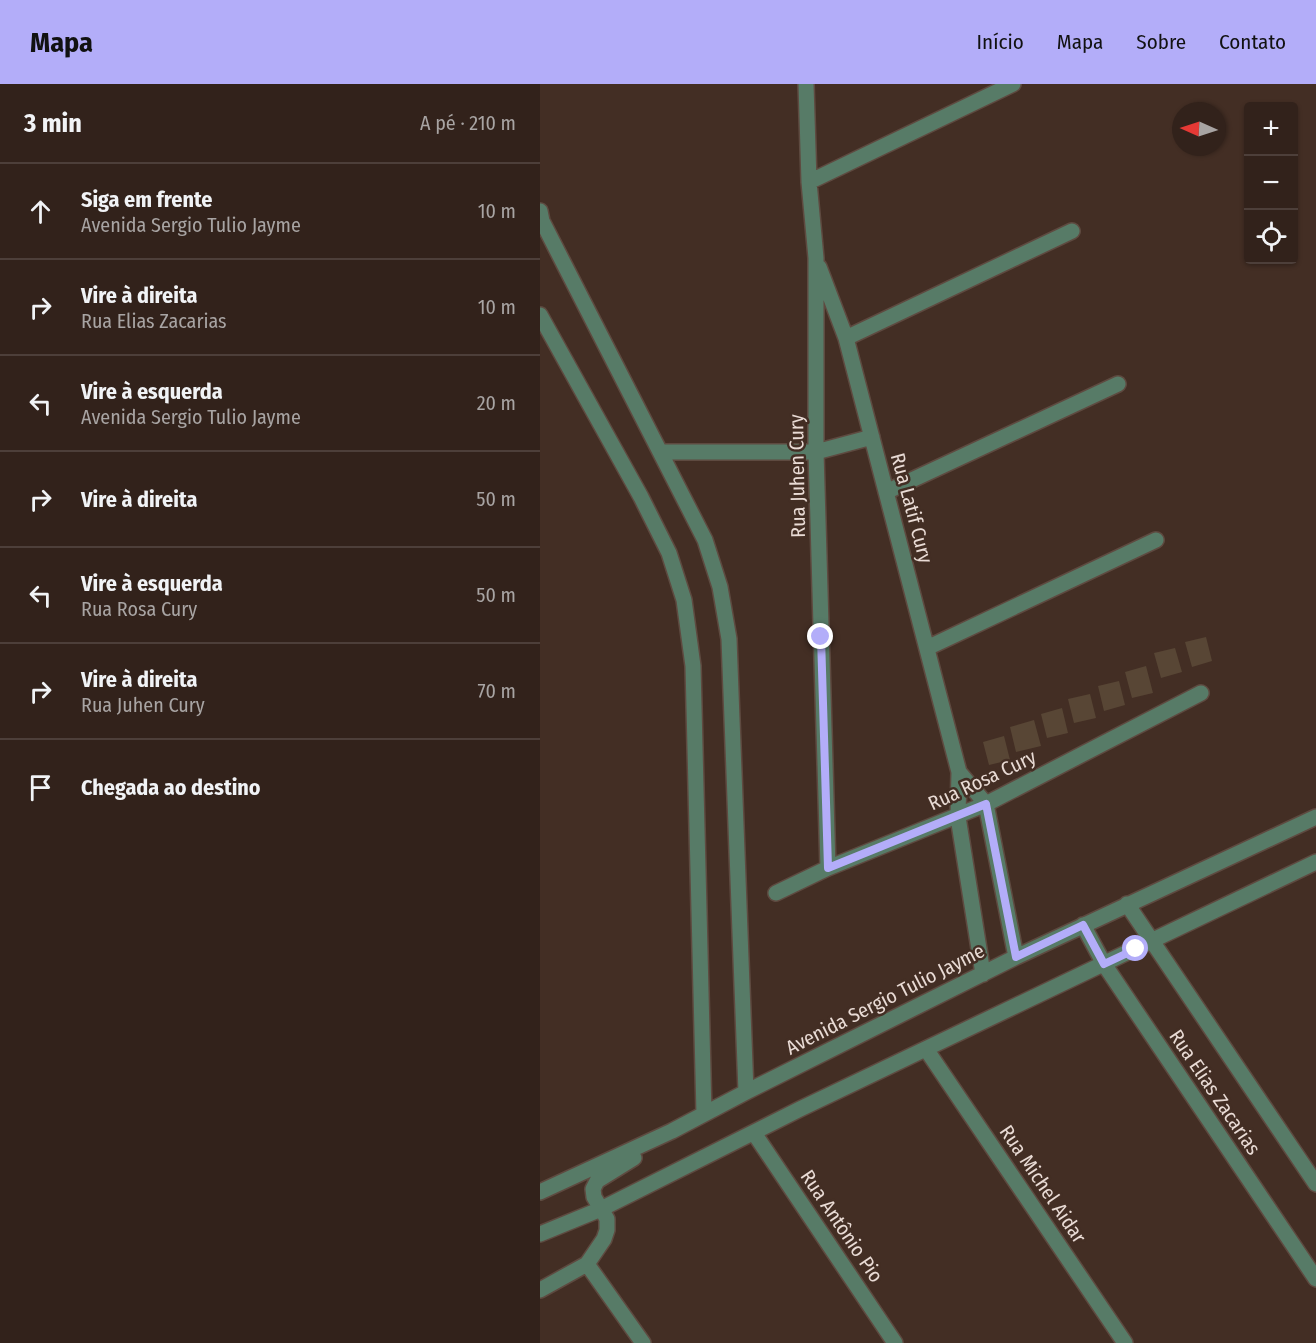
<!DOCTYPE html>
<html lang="pt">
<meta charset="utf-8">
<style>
:root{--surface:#32221b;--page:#3d2f28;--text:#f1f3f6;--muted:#a8a4a3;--line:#4d3f3a;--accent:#b3adf9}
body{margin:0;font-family:"Fira Sans Condensed",sans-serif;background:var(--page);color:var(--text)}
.controls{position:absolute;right:18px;top:18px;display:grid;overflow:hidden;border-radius:6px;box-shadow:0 2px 4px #0004}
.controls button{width:54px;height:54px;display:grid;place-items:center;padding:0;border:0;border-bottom:2px solid var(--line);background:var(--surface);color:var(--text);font:30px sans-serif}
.compass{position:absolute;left:632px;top:18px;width:54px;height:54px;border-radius:50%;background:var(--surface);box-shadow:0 2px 4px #0004;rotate:273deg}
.stop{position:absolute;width:18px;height:18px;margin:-14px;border:4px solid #b3adf9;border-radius:50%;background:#fff}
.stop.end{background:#b3adf9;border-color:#fff;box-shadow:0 2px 6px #0008}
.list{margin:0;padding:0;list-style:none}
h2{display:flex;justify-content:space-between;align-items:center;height:78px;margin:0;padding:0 24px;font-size:26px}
h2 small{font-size:20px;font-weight:400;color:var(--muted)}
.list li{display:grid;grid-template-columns:39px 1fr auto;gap:18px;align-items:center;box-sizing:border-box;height:96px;padding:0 24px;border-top:2px solid var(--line)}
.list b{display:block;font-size:22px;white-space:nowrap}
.list p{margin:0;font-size:20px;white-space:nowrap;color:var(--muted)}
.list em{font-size:20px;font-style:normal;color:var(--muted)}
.icon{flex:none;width:33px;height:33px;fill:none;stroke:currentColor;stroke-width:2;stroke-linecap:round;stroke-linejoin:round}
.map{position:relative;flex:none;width:776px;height:1259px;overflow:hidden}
header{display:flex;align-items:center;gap:36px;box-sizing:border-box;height:84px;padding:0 30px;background:var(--accent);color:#111}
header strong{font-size:28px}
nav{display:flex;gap:33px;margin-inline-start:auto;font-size:21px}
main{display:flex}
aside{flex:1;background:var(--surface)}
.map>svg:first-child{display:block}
.building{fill:#584635}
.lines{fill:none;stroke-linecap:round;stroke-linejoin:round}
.minor-casing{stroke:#5e4a40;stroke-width:18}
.minor{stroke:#577b67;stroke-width:15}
.route{stroke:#b3adf9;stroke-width:8}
.labels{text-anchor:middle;stroke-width:5;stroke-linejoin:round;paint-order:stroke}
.street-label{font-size:20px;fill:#e9dbd5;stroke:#432e24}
</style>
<header>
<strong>Mapa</strong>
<nav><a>Início</a><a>Mapa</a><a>Sobre</a><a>Contato</a></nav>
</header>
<main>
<aside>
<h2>3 min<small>A pé · 210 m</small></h2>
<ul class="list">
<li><svg class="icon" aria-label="ahead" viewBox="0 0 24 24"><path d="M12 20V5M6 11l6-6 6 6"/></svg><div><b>Siga em frente</b><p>Avenida Sergio Tulio Jayme</p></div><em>10 m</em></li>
<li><svg class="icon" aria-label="right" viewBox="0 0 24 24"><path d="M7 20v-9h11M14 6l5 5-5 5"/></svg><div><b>Vire à direita</b><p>Rua Elias Zacarias</p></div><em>10 m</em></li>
<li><svg class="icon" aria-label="left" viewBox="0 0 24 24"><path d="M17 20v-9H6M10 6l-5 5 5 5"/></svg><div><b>Vire à esquerda</b><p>Avenida Sergio Tulio Jayme</p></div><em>20 m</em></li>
<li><svg class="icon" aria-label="right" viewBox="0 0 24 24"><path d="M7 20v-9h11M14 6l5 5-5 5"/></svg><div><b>Vire à direita</b></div><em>50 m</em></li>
<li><svg class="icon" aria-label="left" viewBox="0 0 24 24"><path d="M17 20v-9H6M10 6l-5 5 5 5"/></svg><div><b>Vire à esquerda</b><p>Rua Rosa Cury</p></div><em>50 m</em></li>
<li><svg class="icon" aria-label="right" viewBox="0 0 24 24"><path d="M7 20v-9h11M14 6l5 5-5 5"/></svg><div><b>Vire à direita</b><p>Rua Juhen Cury</p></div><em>70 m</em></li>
<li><svg class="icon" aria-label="arrive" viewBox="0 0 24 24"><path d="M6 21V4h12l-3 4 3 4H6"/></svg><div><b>Chegada ao destino</b></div></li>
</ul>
</aside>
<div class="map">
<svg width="776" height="1259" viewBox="0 0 776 1259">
<rect width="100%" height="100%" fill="#432e24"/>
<path class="building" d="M666,553L672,577L652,583L645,558Z
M635,564L642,588L621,594L614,569Z
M606,582L613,609L592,614L585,588Z
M579,597L585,621L564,627L558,602Z
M550,610L556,634L534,639L528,615Z
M522,624L528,649L507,654L501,630Z
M494,636L501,662L476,668L470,643Z
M464,652L470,676L449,681L443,658Z"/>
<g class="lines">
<defs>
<path id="minor" d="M266,0L269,98L276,174V368L288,784
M269,98L473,0
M0,127L2,137L165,456L180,503L189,555L206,1008
M279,183L306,254L419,688L418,733L443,890
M0,231L101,413L129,469L144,516L153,582L164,1030
M306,254L532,147
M120,368H276L332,353
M346,408L578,300
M387,564L616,456
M419,688L446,720L476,873
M236,809L288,784L446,720L661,609
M587,820L776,1100
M543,841L564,880L776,1195
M386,965L585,1259
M214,1049L355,1259
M0,1108L132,1047L206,1008L476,873L776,733
M0,1150L61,1125L260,1025L776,778
M47,1180L103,1259
M0,1206L47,1180L64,1155L67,1146V1135L54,1113L53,1105L57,1097L94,1074"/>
</defs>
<use href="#minor" class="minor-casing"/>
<use href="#minor" class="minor"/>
</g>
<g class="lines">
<path class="route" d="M281,553L288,784L446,720L476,873L543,841L564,880L596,865"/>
</g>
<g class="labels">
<g class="street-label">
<text transform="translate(257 392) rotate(-91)" y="7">Rua Juhen Cury</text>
<text transform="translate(372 424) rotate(75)" y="7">Rua Latif Cury</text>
<text transform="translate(442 696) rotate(-25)" y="7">Rua Rosa Cury</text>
<text transform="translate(345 915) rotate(-27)" y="7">Avenida Sergio Tulio Jayme</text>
<text transform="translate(675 1008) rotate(56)" y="7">Rua Elias Zacarias</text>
<text transform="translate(503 1100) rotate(56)" y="7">Rua Michel Aidar</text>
<text transform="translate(302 1142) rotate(56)" y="7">Rua Antônio Pio</text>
</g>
</g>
</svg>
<div class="controls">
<button>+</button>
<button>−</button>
<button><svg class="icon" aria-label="locate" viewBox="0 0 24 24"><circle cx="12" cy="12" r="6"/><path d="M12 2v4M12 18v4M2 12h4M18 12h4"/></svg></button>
</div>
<svg class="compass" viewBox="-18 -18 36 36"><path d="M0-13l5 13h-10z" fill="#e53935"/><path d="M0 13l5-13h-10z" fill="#a8a4a3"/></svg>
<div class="stop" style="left:596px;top:865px"></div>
<div class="stop end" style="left:281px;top:553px"></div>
</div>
</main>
